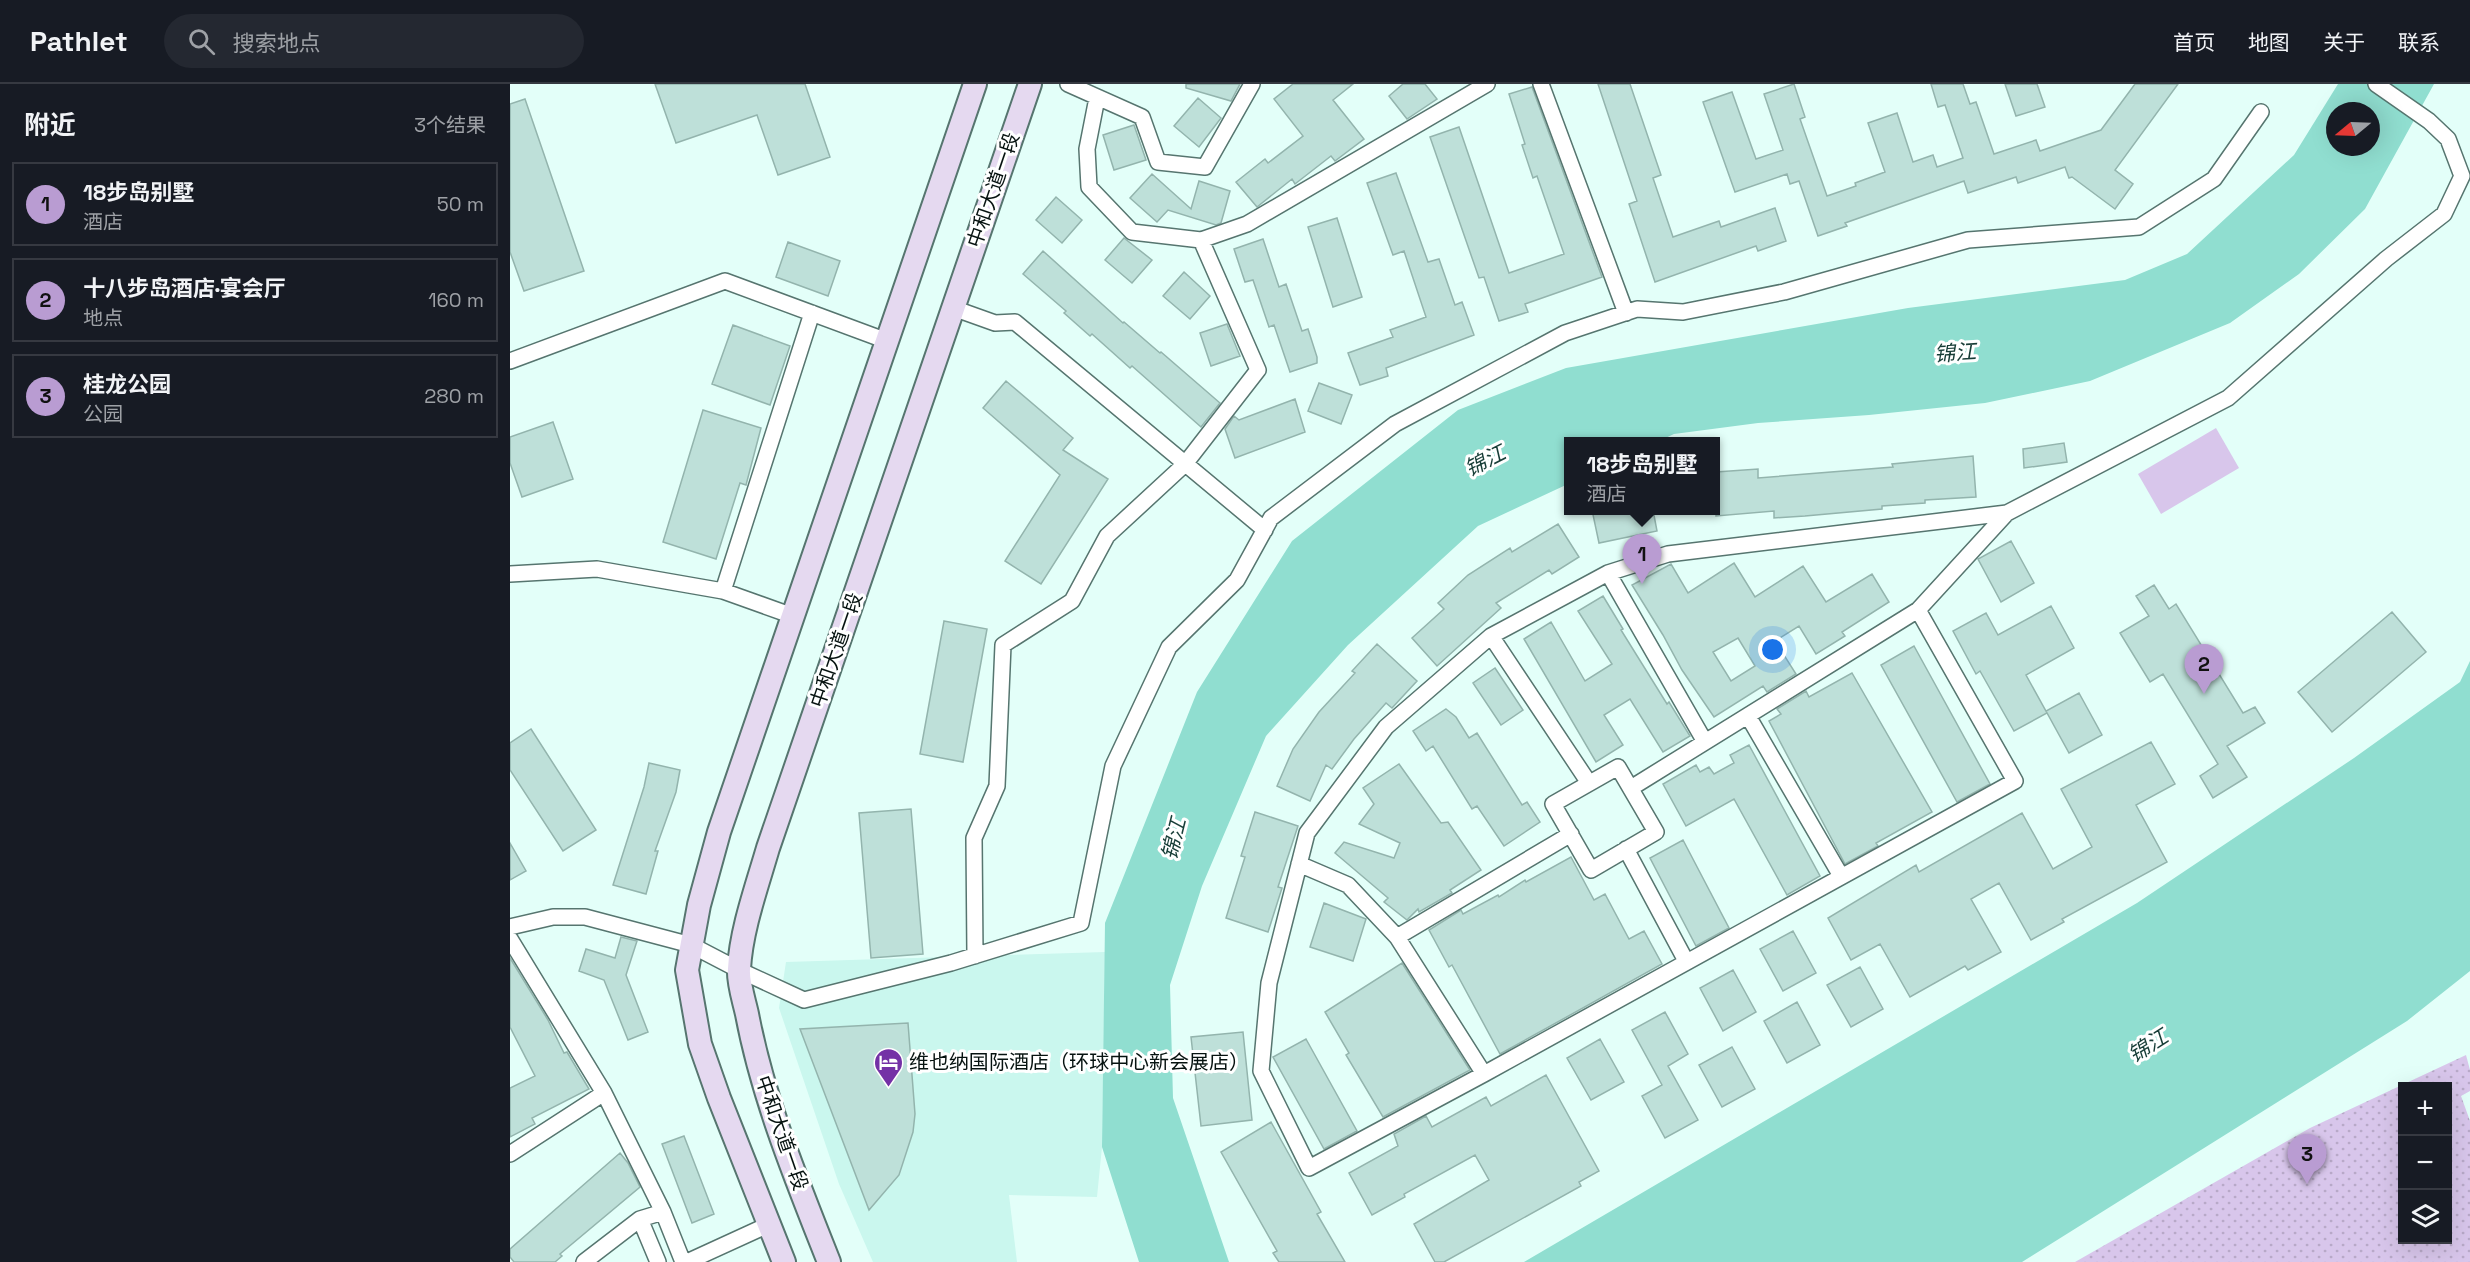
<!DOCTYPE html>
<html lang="zh">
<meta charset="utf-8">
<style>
:root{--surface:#171b24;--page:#242831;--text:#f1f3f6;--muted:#9ea1a6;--line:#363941;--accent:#b99cd2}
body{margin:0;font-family:"Space Grotesk","Noto Sans SC",sans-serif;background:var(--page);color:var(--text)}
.controls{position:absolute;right:18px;bottom:18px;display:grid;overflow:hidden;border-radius:0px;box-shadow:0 6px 24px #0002}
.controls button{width:54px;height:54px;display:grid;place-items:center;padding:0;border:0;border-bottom:2px solid var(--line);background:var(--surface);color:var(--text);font:30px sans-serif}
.compass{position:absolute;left:1816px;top:18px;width:54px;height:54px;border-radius:50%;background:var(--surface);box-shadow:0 6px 24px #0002;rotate:251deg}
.you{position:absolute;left:1263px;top:566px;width:21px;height:21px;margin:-15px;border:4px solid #fff;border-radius:50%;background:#1a73e8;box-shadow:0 0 0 9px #1a73e833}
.badge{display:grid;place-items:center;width:39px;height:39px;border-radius:50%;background:var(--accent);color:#111;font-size:20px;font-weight:700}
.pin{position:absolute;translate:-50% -50px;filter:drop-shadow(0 2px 3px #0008)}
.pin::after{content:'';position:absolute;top:32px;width:21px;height:18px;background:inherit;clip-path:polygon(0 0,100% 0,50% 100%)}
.popup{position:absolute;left:1054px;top:353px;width:156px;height:78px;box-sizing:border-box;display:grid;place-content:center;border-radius:0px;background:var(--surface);filter:drop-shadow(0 2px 4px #0005);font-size:20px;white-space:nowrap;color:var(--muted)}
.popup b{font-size:22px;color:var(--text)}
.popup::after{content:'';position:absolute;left:50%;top:100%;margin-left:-12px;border:12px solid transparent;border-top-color:var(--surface)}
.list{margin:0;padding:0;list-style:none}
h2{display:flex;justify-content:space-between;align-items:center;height:78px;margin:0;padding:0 24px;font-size:26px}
h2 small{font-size:20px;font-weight:400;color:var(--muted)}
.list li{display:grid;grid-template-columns:39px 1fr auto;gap:18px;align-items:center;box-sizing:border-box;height:84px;margin:0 12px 12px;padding:0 12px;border:2px solid var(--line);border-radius:0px}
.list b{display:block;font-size:22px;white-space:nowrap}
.list p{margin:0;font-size:20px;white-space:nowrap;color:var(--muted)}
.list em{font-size:20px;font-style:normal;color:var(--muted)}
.icon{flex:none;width:33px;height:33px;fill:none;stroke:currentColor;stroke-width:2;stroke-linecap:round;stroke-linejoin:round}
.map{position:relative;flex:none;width:1960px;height:1178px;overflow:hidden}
header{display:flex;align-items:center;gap:36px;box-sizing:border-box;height:84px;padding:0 30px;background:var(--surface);border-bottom:2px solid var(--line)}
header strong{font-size:28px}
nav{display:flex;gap:33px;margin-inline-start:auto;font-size:21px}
.search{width:420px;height:54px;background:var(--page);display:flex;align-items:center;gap:15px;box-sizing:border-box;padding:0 21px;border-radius:33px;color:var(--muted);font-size:22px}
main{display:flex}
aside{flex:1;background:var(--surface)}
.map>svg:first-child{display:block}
.built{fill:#caf7ee}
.grass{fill:url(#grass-dots);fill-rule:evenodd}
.garden{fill:#d8c6eb}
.water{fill:#90ded0;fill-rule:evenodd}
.building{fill:#bee0d9;stroke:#93b4ad;stroke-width:1.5;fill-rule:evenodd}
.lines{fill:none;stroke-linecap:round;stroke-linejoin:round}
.street-casing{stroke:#56756f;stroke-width:18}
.secondary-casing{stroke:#56756f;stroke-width:26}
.street{stroke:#fff;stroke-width:15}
.secondary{stroke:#e5d9f0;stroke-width:22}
.labels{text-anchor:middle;stroke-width:6;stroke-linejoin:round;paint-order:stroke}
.street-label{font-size:20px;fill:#061210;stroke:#fff}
.poi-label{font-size:20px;fill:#061210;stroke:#fff;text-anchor:start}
.water-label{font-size:21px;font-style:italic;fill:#173d37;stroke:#fff}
</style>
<header>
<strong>Pathlet</strong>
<div class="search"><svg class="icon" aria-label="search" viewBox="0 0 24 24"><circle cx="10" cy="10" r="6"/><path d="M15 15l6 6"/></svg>搜索地点</div>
<nav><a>首页</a><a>地图</a><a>关于</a><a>联系</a></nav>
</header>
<main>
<aside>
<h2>附近<small>3个结果</small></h2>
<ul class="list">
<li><span class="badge">1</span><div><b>18步岛别墅</b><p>酒店</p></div><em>50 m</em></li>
<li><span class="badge">2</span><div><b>十八步岛酒店·宴会厅</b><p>地点</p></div><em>160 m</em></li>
<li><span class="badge">3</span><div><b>桂龙公园</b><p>公园</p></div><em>280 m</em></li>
</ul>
</aside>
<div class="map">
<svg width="1960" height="1178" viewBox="0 0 1960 1178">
<defs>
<pattern id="grass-dots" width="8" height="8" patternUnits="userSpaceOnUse" patternTransform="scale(1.5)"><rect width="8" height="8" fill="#d8c6eb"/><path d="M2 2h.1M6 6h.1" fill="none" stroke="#b8a9c8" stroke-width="1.8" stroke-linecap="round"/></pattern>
</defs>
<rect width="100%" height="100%" fill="#e3fff9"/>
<path class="built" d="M595,868L592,1063L587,1113L499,1111L507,1178H363L329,1100L269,924L276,878Z"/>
<path class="grass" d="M1956,971L1960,986V1007L1951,1012L1960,1037V1178H1565L1800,1044ZM1892,1002H1938V1156H1892Z"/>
<path class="garden" d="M1706,344L1729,384L1651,430L1628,390Z"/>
<path class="water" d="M1828,0H1924L1855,125L1789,190L1720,239L1580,297L1475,319L1359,331L1248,339L1164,350L1149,357L1058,358V400L968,442L838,561L756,652L692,802L660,901L663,1014L719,1178H629L592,1063L595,839L687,608L782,457L948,326L1056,284L1398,224L1615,196L1677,170L1784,71ZM1825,27H1861V63H1825Z
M1960,577V887L1897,937L1512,1178H1014L1627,819L1844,674L1950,598Z"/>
<path class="building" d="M145,0H295L320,73L268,91L247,31L166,59Z
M676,0H730L721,17L676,4Z
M783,0H843L823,16L854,55L825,77L821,72L785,100L782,95L747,123L726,98L755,75L758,79L793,52L764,15Z
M893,0H915L927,15L897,35L879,12Z
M1088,0H1120L1151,91L1143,94L1163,153L1209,137L1211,143L1265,124L1276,157L1248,167L1246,162L1145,198L1119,120L1127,117Z
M1284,0L1295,33L1290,35L1317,112L1346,102L1345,99L1375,88L1358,39L1387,29L1403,78L1423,71L1427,83L1453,74L1435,21L1428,23L1421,0H1453L1460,20L1466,18L1484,70L1526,56L1530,67L1591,46L1625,0H1668L1605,86L1623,100L1605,125L1562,93L1559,94L1555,83L1508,99L1506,93L1458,109L1454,97L1335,139L1337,142L1308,152L1289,97L1280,100L1277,90L1225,108L1193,18L1222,8L1246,75L1273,66L1254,10Z
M1495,0H1527L1535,23L1506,32Z
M1022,3L1092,193L1015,220L1018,228L989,237L974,193L969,194L920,53L949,43L999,189L1054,170L1027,92L1023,94L1012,61L1015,60L999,10Z
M688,14L711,34L689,63L664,42Z
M15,15L74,187L14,207L0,168V20Z
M624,41L636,76L604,86L593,51Z
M886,89L918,178L929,175L945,221L952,218L964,251L876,284L878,292L850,301L838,269L883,253L880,246L916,233L894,167L883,171L857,99Z
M642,90L681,125L689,97L720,107L711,139L706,141L658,126L647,138L620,114Z
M546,113L572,136L552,159L526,136Z
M827,134L852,213L823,223L798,143Z
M614,154L642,176L622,199L595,176Z
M753,155L769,203L776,200L792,247L798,245L807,273V279L780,288L764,241L759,243L743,196L735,198L724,165Z
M278,158L330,177L318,212L266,193Z
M533,167L613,239L614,238L650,269L651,268L710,319L691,343L622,282L620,284L582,250L580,252L554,229L556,227L513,190Z
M674,188L700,212L680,235L653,212Z
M717,240L730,272L701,282L690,249Z
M223,241L280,262L260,321L202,300Z
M496,297L563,354L553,366L598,395L531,500L495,477L550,391L473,324Z
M809,299L842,311L831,340L798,327Z
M785,315L795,348L725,374L715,345L724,332L729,336Z
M193,326L251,344L236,401L230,399L206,475L153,458Z
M43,338L63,395L12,413L0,379V353Z
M1554,359L1557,378L1514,384L1513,365Z
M1463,372L1466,413L1415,416V419L1372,422V425L1295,432L1264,434V427L1206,432V388L1248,385V394L1383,383L1382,380Z
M1082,426H1143L1147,447L1089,459Z
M1048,440L1069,473L1042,490L1039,486L986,519L991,524L927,582L902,554L934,525L928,519L958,491L1000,464L1002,468Z
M1501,457L1524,499L1491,518L1468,475Z
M1224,479L1245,513L1293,482L1316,518L1362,490L1379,518L1332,548L1335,552L1306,570L1289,542L1265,557L1286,590L1257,608L1253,602L1204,633L1172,586L1153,551L1122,501L1161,480L1178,509ZM1228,554L1245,582L1221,597L1203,568Z
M1644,501L1659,525L1666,520L1733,629L1745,623L1755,639L1717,662L1737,693L1703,714L1690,692L1708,680L1653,590L1640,598L1610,549L1639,532L1626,512Z
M1093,512L1113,545L1111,546L1157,620L1159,618L1180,652L1153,668L1120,615L1094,631L1113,661L1086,678L1014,555L1041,538L1075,597L1102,580L1068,527Z
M1541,522L1564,564L1516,591L1537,629L1504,647L1470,587L1466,590L1443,547L1476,529L1488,551Z
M1882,528L1916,568L1822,648L1788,608Z
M434,537L477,545L453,678L410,670Z
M867,560L907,597L882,624L876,619L844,655L822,685L816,681L800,717L767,702L783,665L809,628L845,589L842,587Z
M1404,562L1480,700L1447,718L1371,581Z
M985,584L1013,626L991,641L963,599Z
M1342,589L1422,728L1366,759L1368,762L1335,780L1259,637L1271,630L1267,625L1296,607L1299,613Z
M1569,609L1592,651L1559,669L1536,627Z
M936,625L946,633L959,654L967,649L1012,721L1017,718L1030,738L994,762L967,722L962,725L923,662L916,667L903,647Z
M21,645L86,746L53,767L0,686V659Z
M1641,658L1665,700L1626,721L1657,778L1552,835L1554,838L1521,856L1489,799L1461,815L1491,868L1458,886L1455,882L1400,913L1370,860L1341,876L1318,834L1406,781L1409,788L1512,729L1543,785L1582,763L1551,705Z
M1239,661L1310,792L1277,811L1224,715L1176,742L1153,700L1186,681L1190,688L1199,683L1204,690L1224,679L1220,671Z
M139,679L170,686L166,708L145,767H148L136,810L103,801L134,703Z
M889,680L931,739L938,738L971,786L940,806L942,809L909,828L908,825L897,836L874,818L878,814L825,769L834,758L884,774L890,759L849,740L864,720L853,704Z
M401,725L413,870L361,874L349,729Z
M745,728L788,742L768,803L772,804L758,848L716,834L735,773L731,772Z
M1173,756L1219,844L1186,862L1140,774Z
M0,759L16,787L0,796Z
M1061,773L1084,816L1095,810L1119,855L1134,847L1152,880L990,970L942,881L939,883L919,846L951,826L953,830L988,811L989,813L1015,796L1016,798Z
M814,819L856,835L843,877L800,863Z
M1283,847L1306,889L1273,907L1250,865Z
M111,853L127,857L116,891L138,948L118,956L94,896L69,887L76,865L105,874Z
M0,874L38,936L54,969L57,968L79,1005L22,1034L25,1040L0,1053V1004L25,992L0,943Z
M892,879L960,986L873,1033L836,971L839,969L815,928Z
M1350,883L1373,925L1341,943L1317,901Z
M1223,886L1246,928L1213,947L1190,904Z
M1287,918L1310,961L1277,979L1254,937Z
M1155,928L1178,970L1158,982L1188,1036L1155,1054L1132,1012L1152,1001L1122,946Z
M398,939L405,1030L403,1048L389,1091L359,1126L290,945Z
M733,948L742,1036L691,1042L681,953Z
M796,955L847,1047L814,1065L763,973Z
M1090,955L1114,998L1081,1016L1057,974Z
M1222,963L1245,1005L1212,1023L1189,981Z
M1036,991L1089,1087L1069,1098L1071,1102L934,1178H925L904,1140L979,1096L965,1071L894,1110L895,1113L862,1131L839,1089L888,1062L884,1050L916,1032L922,1043L976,1013L981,1022Z
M761,1038L811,1128L807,1130L835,1178H769L763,1169L767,1167L711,1068Z
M174,1052L204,1130L182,1139L152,1060Z
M110,1069L118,1079L130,1103L50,1170L52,1172L45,1178H4L0,1173V1165Z"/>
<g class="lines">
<defs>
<path id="street" d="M558,0L632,33L648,78L695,83L742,0
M1031,0L1116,229
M691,156L737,140L977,0
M443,224L485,239L505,238L755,446
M0,277L215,197L377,257
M1497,429L1408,526L1505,697L974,990L799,1084L751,987L759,899L797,749L876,643L981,552L1098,489L1158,470L1497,429L1718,314L1876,175L1934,130L1952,92L1938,55L1919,37L1866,0
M1098,489L1195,658
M0,490L87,485L213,507L283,532
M213,507L302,229
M981,552L1079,699
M1238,632L1331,792
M1108,683L1146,748L1081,786L1043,720Z
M1121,704L1408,526
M1116,765L1176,877
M789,780L838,801L887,853L1061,750
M0,843L43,833H75L181,861L229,886L294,916L441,879L571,839L603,682L659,563L727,496L761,434L885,340L1055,249L1127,225L1173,228L1274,208L1458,156L1629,143L1704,95L1751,28
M887,853L974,990
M0,855L94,1009L153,1128L173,1178
M465,872L464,754L487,702L493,561L562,517L597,452L675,380L748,286L691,156L622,148L579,103L577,65L587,14
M0,1070L94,1009
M130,1135L148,1178
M74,1178L130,1135L153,1128
M177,1178L260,1140"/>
<path id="secondary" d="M274,1178L209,1014L190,960L177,886L189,821L209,748L465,0
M319,1178C287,1097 253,1015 237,930C234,916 228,899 229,885C231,846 247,802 258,764L520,0"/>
</defs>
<use href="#street" class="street-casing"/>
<use href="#secondary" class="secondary-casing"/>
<use href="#street" class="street"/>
<use href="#secondary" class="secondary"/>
</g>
<defs>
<symbol id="hotel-pin" viewBox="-11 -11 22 30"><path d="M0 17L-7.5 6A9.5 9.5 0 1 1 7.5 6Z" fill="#7431a6" stroke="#fff"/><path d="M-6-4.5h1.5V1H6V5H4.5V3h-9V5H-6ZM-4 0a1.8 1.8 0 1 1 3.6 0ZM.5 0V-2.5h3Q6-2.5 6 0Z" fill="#fff"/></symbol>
</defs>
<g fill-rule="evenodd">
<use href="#hotel-pin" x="362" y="962" width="33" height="45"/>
</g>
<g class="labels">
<g class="street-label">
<text transform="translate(483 106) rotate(-71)" y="7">中和大道一段</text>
<text transform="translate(326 566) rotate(-71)" y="7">中和大道一段</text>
<text transform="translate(272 1049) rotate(71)" y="7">中和大道一段</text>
</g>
<g class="poi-label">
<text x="399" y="985">维也纳国际酒店（环球中心新会展店）</text>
</g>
<g class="water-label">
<text transform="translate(1445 269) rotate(-4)" y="7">锦江</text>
<text transform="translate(975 377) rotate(-27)" y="7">锦江</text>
<text transform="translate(664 755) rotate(-76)" y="7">锦江</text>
<text transform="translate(1638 962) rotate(-32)" y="7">锦江</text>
</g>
</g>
</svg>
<div class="controls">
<button>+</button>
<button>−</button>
<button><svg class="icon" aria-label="layers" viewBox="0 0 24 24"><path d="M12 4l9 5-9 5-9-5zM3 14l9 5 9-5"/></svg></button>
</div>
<svg class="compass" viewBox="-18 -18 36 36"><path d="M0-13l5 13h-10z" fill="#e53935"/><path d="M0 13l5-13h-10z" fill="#9ea1a6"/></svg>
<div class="you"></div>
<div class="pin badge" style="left:1132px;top:500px">1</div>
<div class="popup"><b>18步岛别墅</b>酒店</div>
<div class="pin badge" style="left:1694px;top:610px">2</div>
<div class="pin badge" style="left:1797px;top:1100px">3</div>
</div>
</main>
